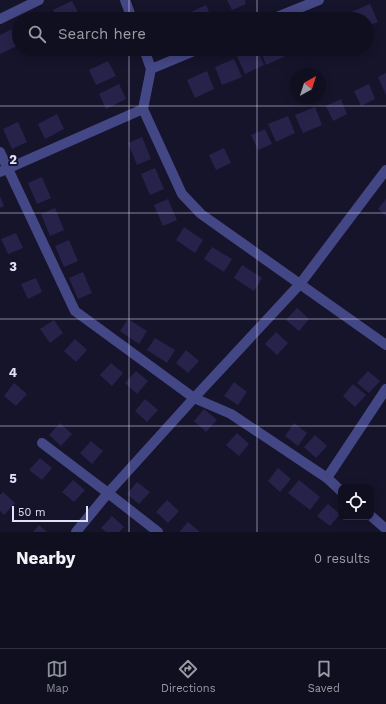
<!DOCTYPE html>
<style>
:root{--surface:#100f20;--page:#1e1d2d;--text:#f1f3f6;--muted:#9c9ca5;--line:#302f3e;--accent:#8c9099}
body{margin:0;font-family:"Work Sans",sans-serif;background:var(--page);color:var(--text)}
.controls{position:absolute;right:12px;bottom:12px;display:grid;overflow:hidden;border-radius:8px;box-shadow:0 2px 10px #0003}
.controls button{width:36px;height:36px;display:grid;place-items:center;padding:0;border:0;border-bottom:1px solid var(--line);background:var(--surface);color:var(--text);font:20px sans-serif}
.compass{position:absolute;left:290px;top:68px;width:36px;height:36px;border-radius:50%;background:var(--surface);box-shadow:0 2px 10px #0003;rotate:39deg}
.scale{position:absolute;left:12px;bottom:10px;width:76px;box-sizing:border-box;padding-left:4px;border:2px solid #e1e1fc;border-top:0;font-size:11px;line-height:14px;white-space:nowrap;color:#e1e1fc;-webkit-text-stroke:3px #16142b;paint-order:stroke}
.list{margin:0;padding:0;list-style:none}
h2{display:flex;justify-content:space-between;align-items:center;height:52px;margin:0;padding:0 16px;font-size:17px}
h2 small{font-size:13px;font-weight:400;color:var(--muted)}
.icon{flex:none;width:22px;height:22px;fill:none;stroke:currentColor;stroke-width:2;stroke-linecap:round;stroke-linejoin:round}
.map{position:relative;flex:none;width:386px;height:532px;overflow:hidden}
.search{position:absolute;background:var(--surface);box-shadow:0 2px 10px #0003;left:12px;right:12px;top:12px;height:44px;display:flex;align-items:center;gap:10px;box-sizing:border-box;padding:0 14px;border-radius:22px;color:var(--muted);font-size:15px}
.sheet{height:116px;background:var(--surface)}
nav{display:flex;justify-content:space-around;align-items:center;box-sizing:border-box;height:56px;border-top:1px solid var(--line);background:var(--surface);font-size:11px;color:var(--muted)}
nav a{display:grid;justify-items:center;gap:2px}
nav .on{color:var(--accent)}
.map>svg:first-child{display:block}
.building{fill:#27224a}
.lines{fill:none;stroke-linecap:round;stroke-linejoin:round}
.minor{stroke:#444785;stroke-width:10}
.grid{fill:none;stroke:#e1e1fc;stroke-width:1;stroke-opacity:0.55}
.grid-label{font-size:13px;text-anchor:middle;font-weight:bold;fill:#e1e1fc;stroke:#16142b;stroke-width:4;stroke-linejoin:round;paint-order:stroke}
</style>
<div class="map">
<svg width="386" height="532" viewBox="0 0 386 532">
<rect width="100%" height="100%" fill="#16142b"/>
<path class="building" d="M227,0H245L246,4L232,10Z
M72,1L80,16L73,19H57L53,10Z
M370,4L378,22L367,26V19H354L351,12Z
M206,5L212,19H189L186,14Z
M174,15L176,19H165Z
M12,29L19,43V45L0,54V35Z
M253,49H257L264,65L245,74L237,56Z
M260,49H283L286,56L266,65Z
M290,49H306L293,54Z
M234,59L242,77L222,85L215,67Z
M108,61L116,76L96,85L89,70Z
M207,71L214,89L195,98L187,80Z
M386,73V95L378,77Z
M119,84L126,99L106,109L99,94Z
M369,84L375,99L361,106L354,91Z
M341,99L347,114L333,121L326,106Z
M315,107L322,125L303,133L295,115Z
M57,114L64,129L45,139L38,124Z
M288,116L295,133L276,142L268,124Z
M18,122L27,142L12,149L3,129Z
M265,129L272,144L258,150L251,135Z
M142,137L151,159L137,165L128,143Z
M224,148L231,163L216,170L209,155Z
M155,168L164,189L150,195L141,174Z
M42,177L51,198L37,204L28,183Z
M0,196L4,206L0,208Z
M168,199L177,220L163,226L154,205Z
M386,199V216L378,209Z
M55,208L64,230L50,236L41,214Z
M184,227L203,240L195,253L176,240Z
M16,233L23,248L8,254L1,239Z
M69,240L78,261L64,267L55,246Z
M212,247L232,259L224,272L204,259Z
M242,265L262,278L254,291L234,278Z
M83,272L92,293L78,299L69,278Z
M36,278L42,292L28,299L21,284Z
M297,308L309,319L299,331L286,320Z
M128,319L147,331L139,344L120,331Z
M54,320L63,333L50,343L40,329Z
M276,332L288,343L277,355L265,344Z
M155,338L175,350L167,363L147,350Z
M75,339L87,350L76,362L64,351Z
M186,350L199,361L188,373L176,363Z
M111,363L123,373L112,386L100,375Z
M136,371L148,381L137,394L125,383Z
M368,371L380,381L369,393L357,383Z
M234,382L247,392L238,405L224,396Z
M14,383L27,394L16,406L4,396Z
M353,384L366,395L355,407L343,396Z
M145,399L158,410L147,422L135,411Z
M204,409L217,420L206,432L194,421Z
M60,423L72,434L61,446L49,435Z
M294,423L307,433L298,446L285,436Z
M237,433L249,444L239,456L226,445Z
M315,435L327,446L316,458L304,447Z
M91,441L103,451L92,464L80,453Z
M40,458L52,468L42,480L29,470Z
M278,468L291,479L280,492L268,481Z
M73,480L85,490L74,502L62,492Z
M299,480L320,497L310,510L288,493Z
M137,482L150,492L139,504L127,494Z
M3,492L15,503L4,515L0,511V495Z
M167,500L179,511L168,523L156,512Z
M328,504L340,514L330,526L317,516Z
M112,516L124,527L119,532H106L101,528Z
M188,522L200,532H179Z
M39,525L47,532H33Z"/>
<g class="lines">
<path class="minor" d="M125,0L132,19
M0,19L39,0
M272,19L319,0
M144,49L151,69L143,109L182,194L201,214L386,345
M151,69L199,49
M0,152L75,311L194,398L231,414L327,478L341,491
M0,172L143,109
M42,443L108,493L158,532
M327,478L386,389
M371,516L386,529
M76,532L108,493L194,398L300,284L386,170"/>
</g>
<path class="grid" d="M129,0V19M257,0V19M129,49V532M257,49V532M0,106H386M0,213H386M0,319H386M0,426H386"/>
<g class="grid-label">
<text x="13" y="164">2</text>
<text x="13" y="271">3</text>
<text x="13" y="377">4</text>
<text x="13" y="483">5</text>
</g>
</svg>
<div class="controls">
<button><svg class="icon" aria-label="locate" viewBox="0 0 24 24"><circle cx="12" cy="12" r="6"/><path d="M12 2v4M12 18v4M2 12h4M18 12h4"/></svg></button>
</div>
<svg class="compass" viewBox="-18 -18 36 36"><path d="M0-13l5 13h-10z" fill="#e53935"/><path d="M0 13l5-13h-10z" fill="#9c9ca5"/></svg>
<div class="scale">50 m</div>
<div class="search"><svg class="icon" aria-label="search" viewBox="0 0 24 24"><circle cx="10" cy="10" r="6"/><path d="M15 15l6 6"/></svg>Search here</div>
</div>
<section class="sheet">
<h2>Nearby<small>0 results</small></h2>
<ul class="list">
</ul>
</section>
<nav>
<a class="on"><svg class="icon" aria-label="map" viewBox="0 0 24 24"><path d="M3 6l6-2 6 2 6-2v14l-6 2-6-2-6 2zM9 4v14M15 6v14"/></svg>Map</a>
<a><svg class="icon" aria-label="directions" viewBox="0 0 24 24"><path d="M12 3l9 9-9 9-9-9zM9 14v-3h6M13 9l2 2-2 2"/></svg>Directions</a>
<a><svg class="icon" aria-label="saved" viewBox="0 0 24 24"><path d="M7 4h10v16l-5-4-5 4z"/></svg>Saved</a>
</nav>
